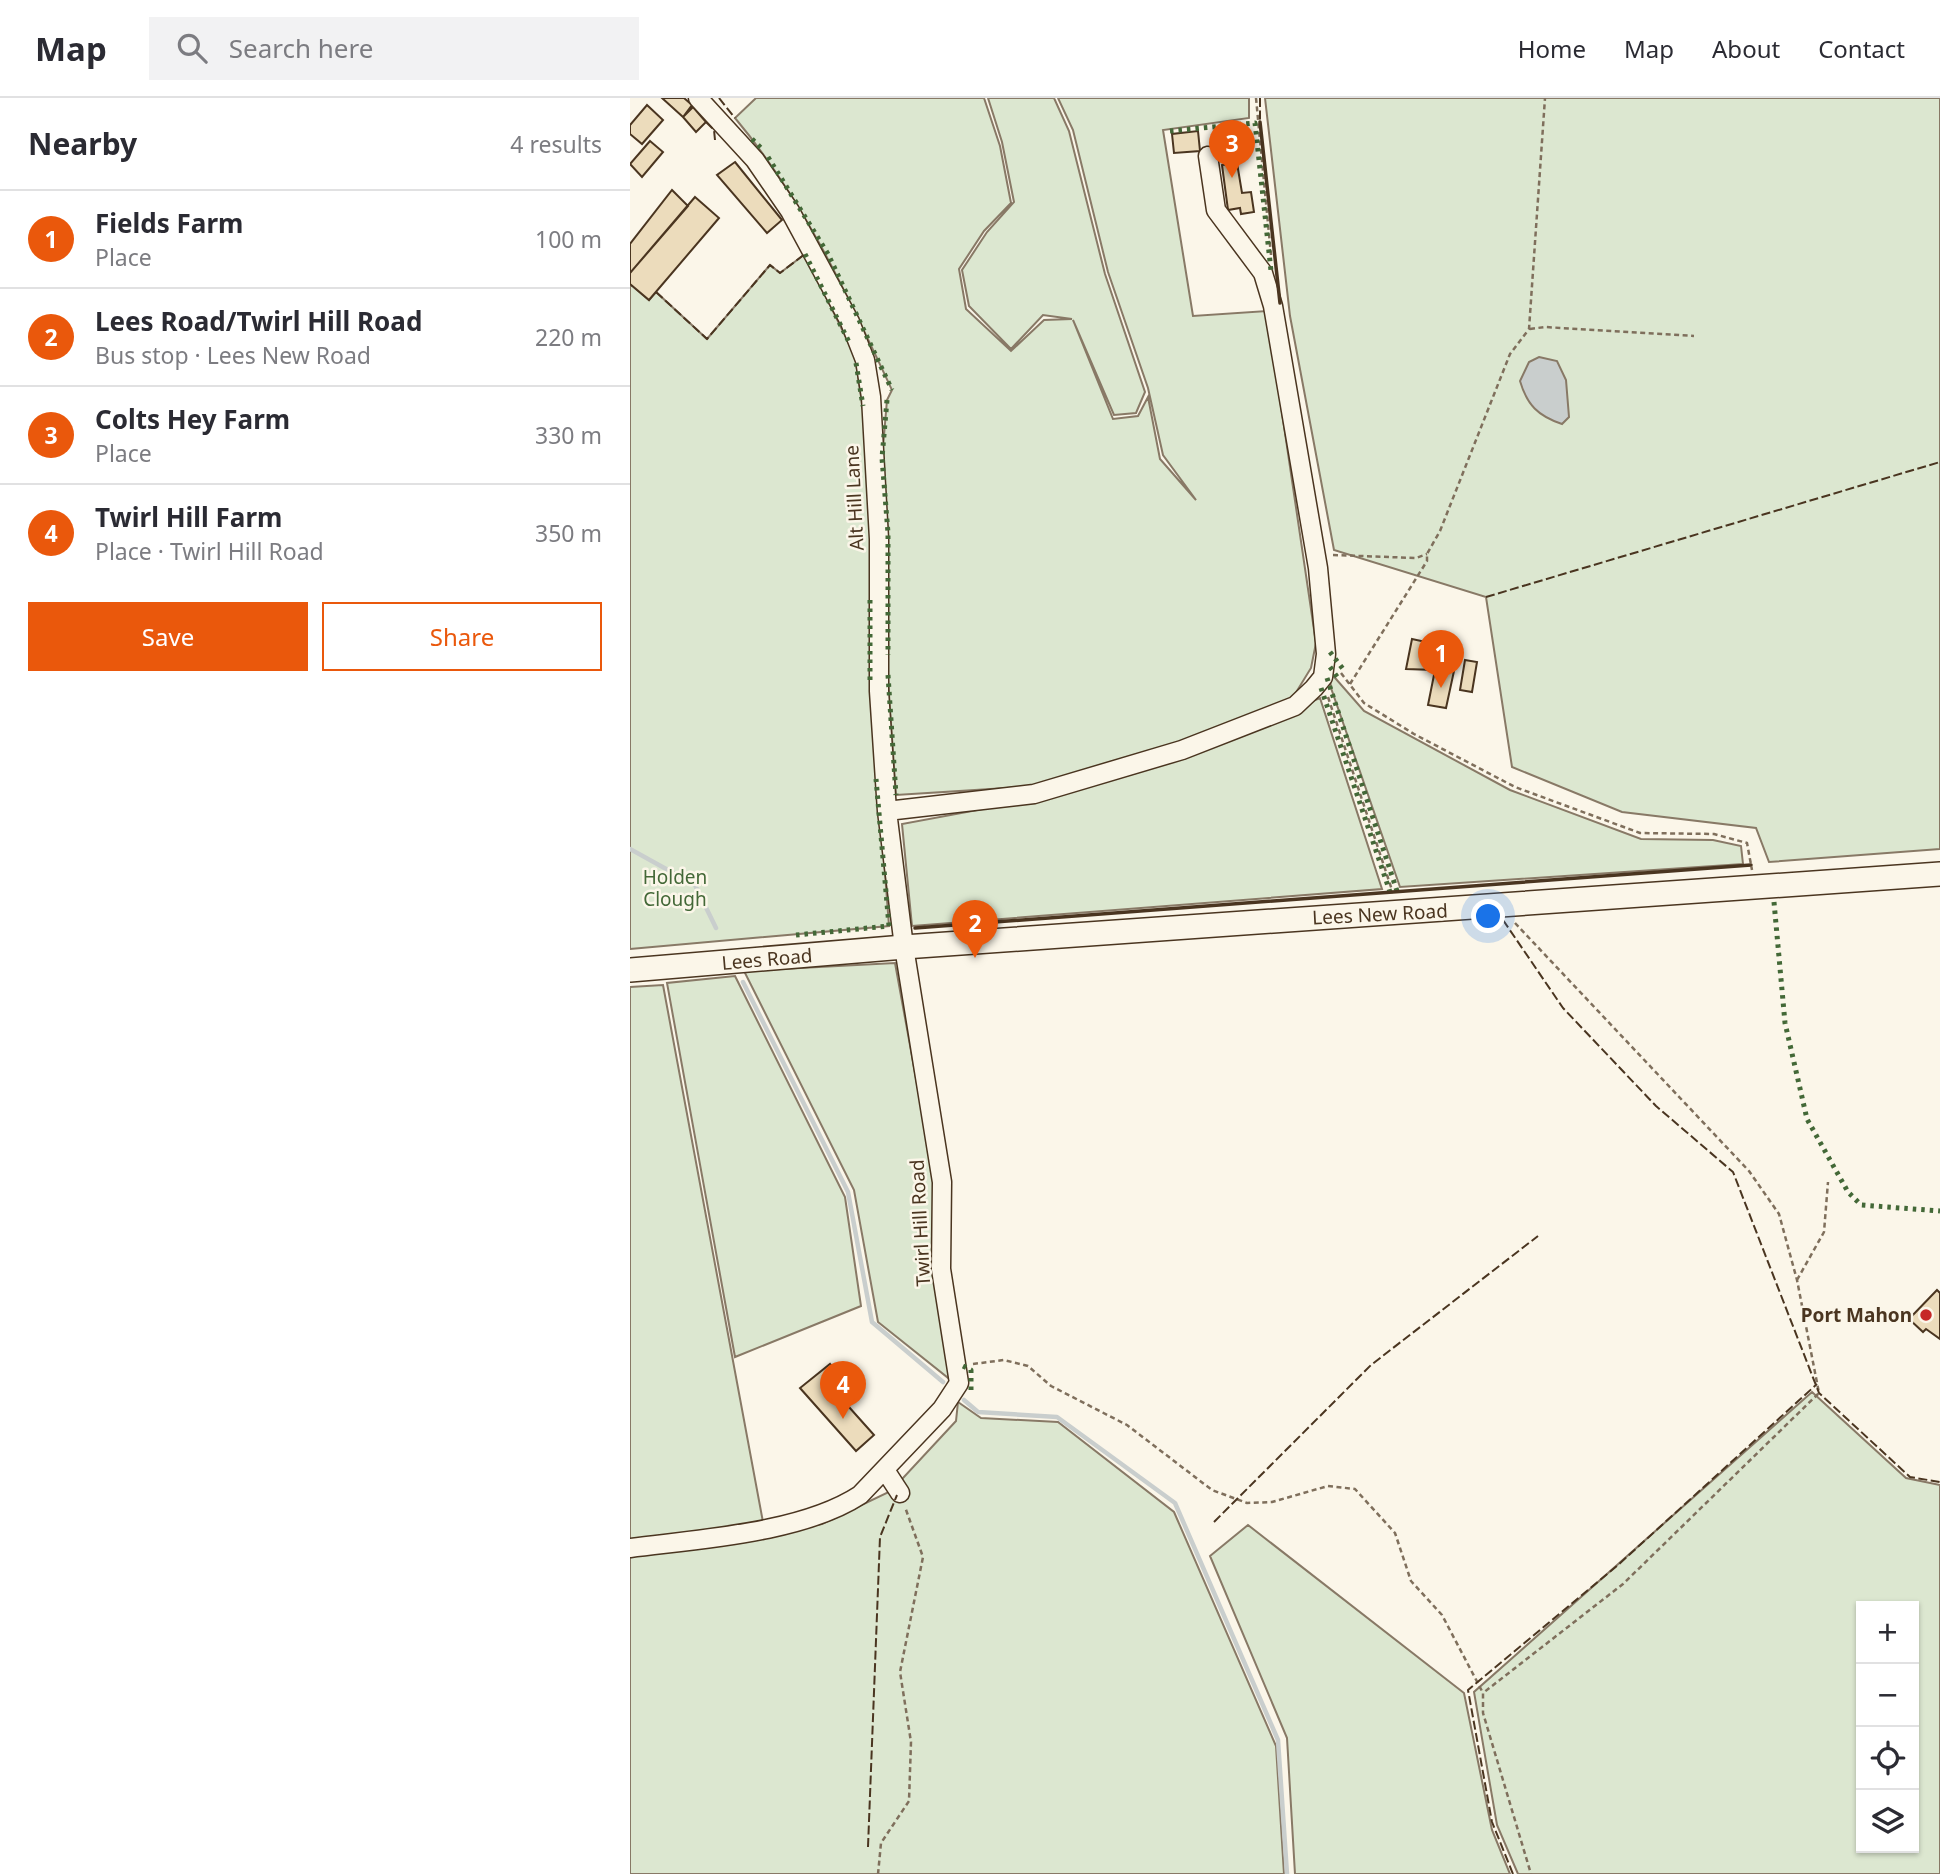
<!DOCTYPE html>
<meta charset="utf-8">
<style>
:root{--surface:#fff;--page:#f2f2f3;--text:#2b2b33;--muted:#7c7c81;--line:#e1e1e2;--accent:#ea580c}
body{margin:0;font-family:"Noto Sans",sans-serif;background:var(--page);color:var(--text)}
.controls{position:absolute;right:21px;bottom:21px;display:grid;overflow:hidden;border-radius:0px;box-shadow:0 2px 5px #0004}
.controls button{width:63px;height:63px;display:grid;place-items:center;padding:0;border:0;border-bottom:2px solid var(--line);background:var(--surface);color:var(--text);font:35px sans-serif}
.you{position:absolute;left:859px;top:819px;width:24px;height:24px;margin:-18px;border:5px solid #fff;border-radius:50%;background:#1a73e8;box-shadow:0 0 0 10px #1a73e833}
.badge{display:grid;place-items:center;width:46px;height:46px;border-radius:50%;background:var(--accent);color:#fff;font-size:23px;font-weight:700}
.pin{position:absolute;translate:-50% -58px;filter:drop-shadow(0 2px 4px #0008)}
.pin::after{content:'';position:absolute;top:37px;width:24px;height:21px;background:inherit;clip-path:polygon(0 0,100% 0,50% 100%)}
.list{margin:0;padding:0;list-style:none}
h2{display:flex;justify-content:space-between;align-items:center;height:91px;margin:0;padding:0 28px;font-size:30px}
h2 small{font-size:23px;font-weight:400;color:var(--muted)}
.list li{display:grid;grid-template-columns:46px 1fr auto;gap:21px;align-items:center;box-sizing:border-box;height:98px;padding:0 28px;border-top:2px solid var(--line)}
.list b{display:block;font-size:26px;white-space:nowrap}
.list p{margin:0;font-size:23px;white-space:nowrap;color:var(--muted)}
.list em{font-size:23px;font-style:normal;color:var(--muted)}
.actions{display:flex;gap:14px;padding:21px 28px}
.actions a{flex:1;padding:16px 0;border:2px solid var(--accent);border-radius:0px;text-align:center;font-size:24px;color:var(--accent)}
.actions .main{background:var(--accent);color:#fff}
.icon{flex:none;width:38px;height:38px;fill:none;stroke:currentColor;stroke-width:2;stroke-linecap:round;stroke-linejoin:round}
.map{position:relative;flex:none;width:1310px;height:1776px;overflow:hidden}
header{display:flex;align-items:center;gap:42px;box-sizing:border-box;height:98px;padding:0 35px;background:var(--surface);border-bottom:2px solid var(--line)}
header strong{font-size:33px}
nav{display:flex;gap:38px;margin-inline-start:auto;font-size:24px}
.search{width:490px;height:63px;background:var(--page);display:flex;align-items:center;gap:18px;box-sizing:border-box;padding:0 24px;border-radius:0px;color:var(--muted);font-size:26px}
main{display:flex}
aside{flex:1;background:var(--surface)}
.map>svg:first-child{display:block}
.green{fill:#dce7d0;stroke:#887966;stroke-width:2;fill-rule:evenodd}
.water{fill:#c9cecd;stroke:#887966;stroke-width:2}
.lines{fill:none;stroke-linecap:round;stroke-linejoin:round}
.stream{stroke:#c9cecd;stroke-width:4.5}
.building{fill:#ecdcbc;stroke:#4a3520;stroke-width:2}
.minor-casing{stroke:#4a3520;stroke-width:21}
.major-casing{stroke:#4a3520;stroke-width:26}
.path{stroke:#7f6f5c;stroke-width:2.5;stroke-dasharray:5 3.5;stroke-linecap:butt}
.minor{stroke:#fbf6e9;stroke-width:18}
.major{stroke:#fbf6e9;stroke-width:23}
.hedge{stroke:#436837;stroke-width:5;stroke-dasharray:3.5 5;stroke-linecap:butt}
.fence{stroke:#4a3520;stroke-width:2;stroke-dasharray:9 3.5;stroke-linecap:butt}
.wall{stroke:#4a3520;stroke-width:3.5}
.poi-dot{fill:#c62828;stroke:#fbf6e9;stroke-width:2.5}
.labels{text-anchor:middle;stroke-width:5;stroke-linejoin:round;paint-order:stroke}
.street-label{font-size:19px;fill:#4a3520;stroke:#fbf6e9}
.park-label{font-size:19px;fill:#436837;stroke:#fbf6e9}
.poi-label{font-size:19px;font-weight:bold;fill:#4a3520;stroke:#fbf6e9;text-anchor:end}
</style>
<header>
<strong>Map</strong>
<div class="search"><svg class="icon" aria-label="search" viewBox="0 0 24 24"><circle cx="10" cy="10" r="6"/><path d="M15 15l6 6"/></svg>Search here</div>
<nav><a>Home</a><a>Map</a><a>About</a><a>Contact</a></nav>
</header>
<main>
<aside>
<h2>Nearby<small>4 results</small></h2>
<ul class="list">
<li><span class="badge">1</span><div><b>Fields Farm</b><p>Place</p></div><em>100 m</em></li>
<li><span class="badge">2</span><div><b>Lees Road/Twirl Hill Road</b><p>Bus stop · Lees New Road</p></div><em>220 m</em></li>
<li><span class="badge">3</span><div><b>Colts Hey Farm</b><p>Place</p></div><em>330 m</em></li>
<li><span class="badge">4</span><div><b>Twirl Hill Farm</b><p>Place · Twirl Hill Road</p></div><em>350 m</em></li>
</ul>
<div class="actions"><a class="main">Save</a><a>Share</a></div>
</aside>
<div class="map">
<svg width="1310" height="1776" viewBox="0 0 1310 1776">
<rect width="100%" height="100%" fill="#fbf6e9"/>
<path class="green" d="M126,0H354L370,48L381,105L354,133L329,171L336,211L381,253L414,222L442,221L413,217L381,251L339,208L332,172L357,134L384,104L372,44L358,0H424L439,33L475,176L515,294L506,315L484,317L443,222L483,321L508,318L518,299L530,361L566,402L533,357L518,290L478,174L443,32L428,0H619V20L533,32L563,218L637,213L686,545L681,570L662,601L606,628L460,675L394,689L266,697L258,582V435L252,361L257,302L262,292C217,196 173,101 105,20Z
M635,0H1310V751L1139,764L1126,730L992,714L882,669L856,499L704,452L660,218Z
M175,156L225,258L234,319L242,447L241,590L259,828L0,851V186L19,202L26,194L77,241L140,167L150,175Z
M699,573L734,613L880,692L1011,741L1083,742L1111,748L1113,766L770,789L701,590Z
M690,600L752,791L282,828L272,726L423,698L506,675Z
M265,865L306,1090L302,1155L322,1283L248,1224L224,1092L114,873Z
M105,878L215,1099L231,1208L105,1259L37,885Z
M33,887L133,1424L0,1445V889Z
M1182,1294L1276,1380L1310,1387V1776H888L867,1727L844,1594ZM1231,1508H1284V1750H1231Z
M328,1304L351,1320L428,1324L544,1414L646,1648L654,1776H0V1457L192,1426L261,1393L326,1323Z
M618,1427L834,1595L862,1732L880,1776H665L657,1640L580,1458Z"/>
<path class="water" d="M909,259L927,263L936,282L939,319L932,326C908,318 897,307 890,283L899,264Z"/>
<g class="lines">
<path class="stream" d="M0,751L65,787L86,830
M113,884L218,1094L242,1224L313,1284
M334,1302L348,1314L427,1319L545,1405L648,1642L657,1776"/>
</g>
<path class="building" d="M32,0H54L62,7L53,19Z
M17,7L33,22L12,46L0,36V27Z
M63,9L76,24L66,34L53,19Z
M568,33L570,53L544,55L542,36Z
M20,43L33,54L12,79L0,66Z
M105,64L152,122L137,135L87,77Z
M607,65L612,95L621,94L624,114L611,116L610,110L598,112L592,67Z
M42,92L58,108L0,175V146Z
M65,99L89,120L19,202L0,186V175Z
M782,541L796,544L795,552L827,559L816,610L798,607L805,572L776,571Z
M835,562L847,564L842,594L830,592Z
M1307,1192L1310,1195V1241L1296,1231L1293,1234L1279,1221Z
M200,1266L210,1278L194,1292L204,1304L210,1299L244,1337L226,1353L170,1290Z"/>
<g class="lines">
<defs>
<path id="minor" d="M257,713L404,696L552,652L665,608L684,590L693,579L696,556L688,470L643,208L633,175L586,112L578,58
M255,1372L270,1395
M0,1450C69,1441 172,1435 230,1397L312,1311L329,1285L311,1171L312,1084L274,849L257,713L249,593V441L241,299L235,262L220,224L160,113L125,62L68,0"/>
<path id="major" d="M0,872L274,849L1310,776"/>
</defs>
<use href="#minor" class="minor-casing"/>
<use href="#major" class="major-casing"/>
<path class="path" d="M626,0L641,157
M900,231L915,229L1064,238
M703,457L786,460L797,456
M711,575L734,605L784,636L885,689L1010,735L1084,736L1117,745L1122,772
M720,586L797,463V456L810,433L880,256L899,231L915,0
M698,599L763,795
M885,825L1119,1073L1149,1116L1167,1182L1189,1295L993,1486L853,1595V1615L901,1776
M1167,1182L1194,1134L1198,1084
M343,1266L374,1262L398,1268L421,1288L497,1327L582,1392L617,1405L642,1404L698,1388L725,1391L765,1435L781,1483L812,1517L853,1595
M248,1776L251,1745L279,1703L281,1644L270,1574L293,1459L275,1409"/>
<use href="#minor" class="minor"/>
<use href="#major" class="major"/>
<path class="hedge" d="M540,33L625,25L641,173
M122,41L134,53
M138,59L198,156L262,292
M175,156L220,246
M226,265L233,308
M257,302L252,360L258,435V557
M240,502V584
M700,554L713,571
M700,569L708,580
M258,577L266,697
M697,580L767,793
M691,590L760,794
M1144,804L1155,925L1177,1021L1218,1094L1231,1107L1310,1113
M166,837L259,828L246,681
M333,1268L341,1272V1295"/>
<path class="fence" d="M89,0L105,20
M630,0V24
M76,24L84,32L85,42
M26,194L77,241L140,167L150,175L175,156
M856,499L1310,364
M873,822L933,910L1026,1008L1103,1074L1189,1295L1280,1379L1310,1384
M584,1424L741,1267L908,1138
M238,1749L250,1439L267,1397
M883,1776L862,1724L838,1592L988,1467L1187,1286"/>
<path class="wall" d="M630,24L650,205
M285,830L1121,767"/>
</g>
<circle class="poi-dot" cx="1296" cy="1217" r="7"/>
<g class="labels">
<g class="street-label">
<text transform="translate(224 400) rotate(-93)" y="7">Alt Hill Lane</text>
<text transform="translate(750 816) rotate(-3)" y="7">Lees New Road</text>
<text transform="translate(137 861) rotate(-5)" y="7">Lees Road</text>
<text transform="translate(290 1125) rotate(-93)" y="7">Twirl Hill Road</text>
</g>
<g class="park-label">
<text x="45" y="786">Holden<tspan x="45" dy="22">Clough</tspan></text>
</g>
<g class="poi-label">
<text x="1282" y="1224">Port Mahon</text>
</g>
</g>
</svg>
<div class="controls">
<button>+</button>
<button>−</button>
<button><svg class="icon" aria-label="locate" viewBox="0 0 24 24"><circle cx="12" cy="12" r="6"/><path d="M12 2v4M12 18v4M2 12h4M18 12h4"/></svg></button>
<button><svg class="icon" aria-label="layers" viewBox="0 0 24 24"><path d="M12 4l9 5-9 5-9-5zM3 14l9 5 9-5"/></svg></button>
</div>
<div class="you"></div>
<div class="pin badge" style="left:811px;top:590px">1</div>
<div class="pin badge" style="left:345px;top:860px">2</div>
<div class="pin badge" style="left:602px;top:80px">3</div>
<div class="pin badge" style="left:213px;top:1321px">4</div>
</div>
</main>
